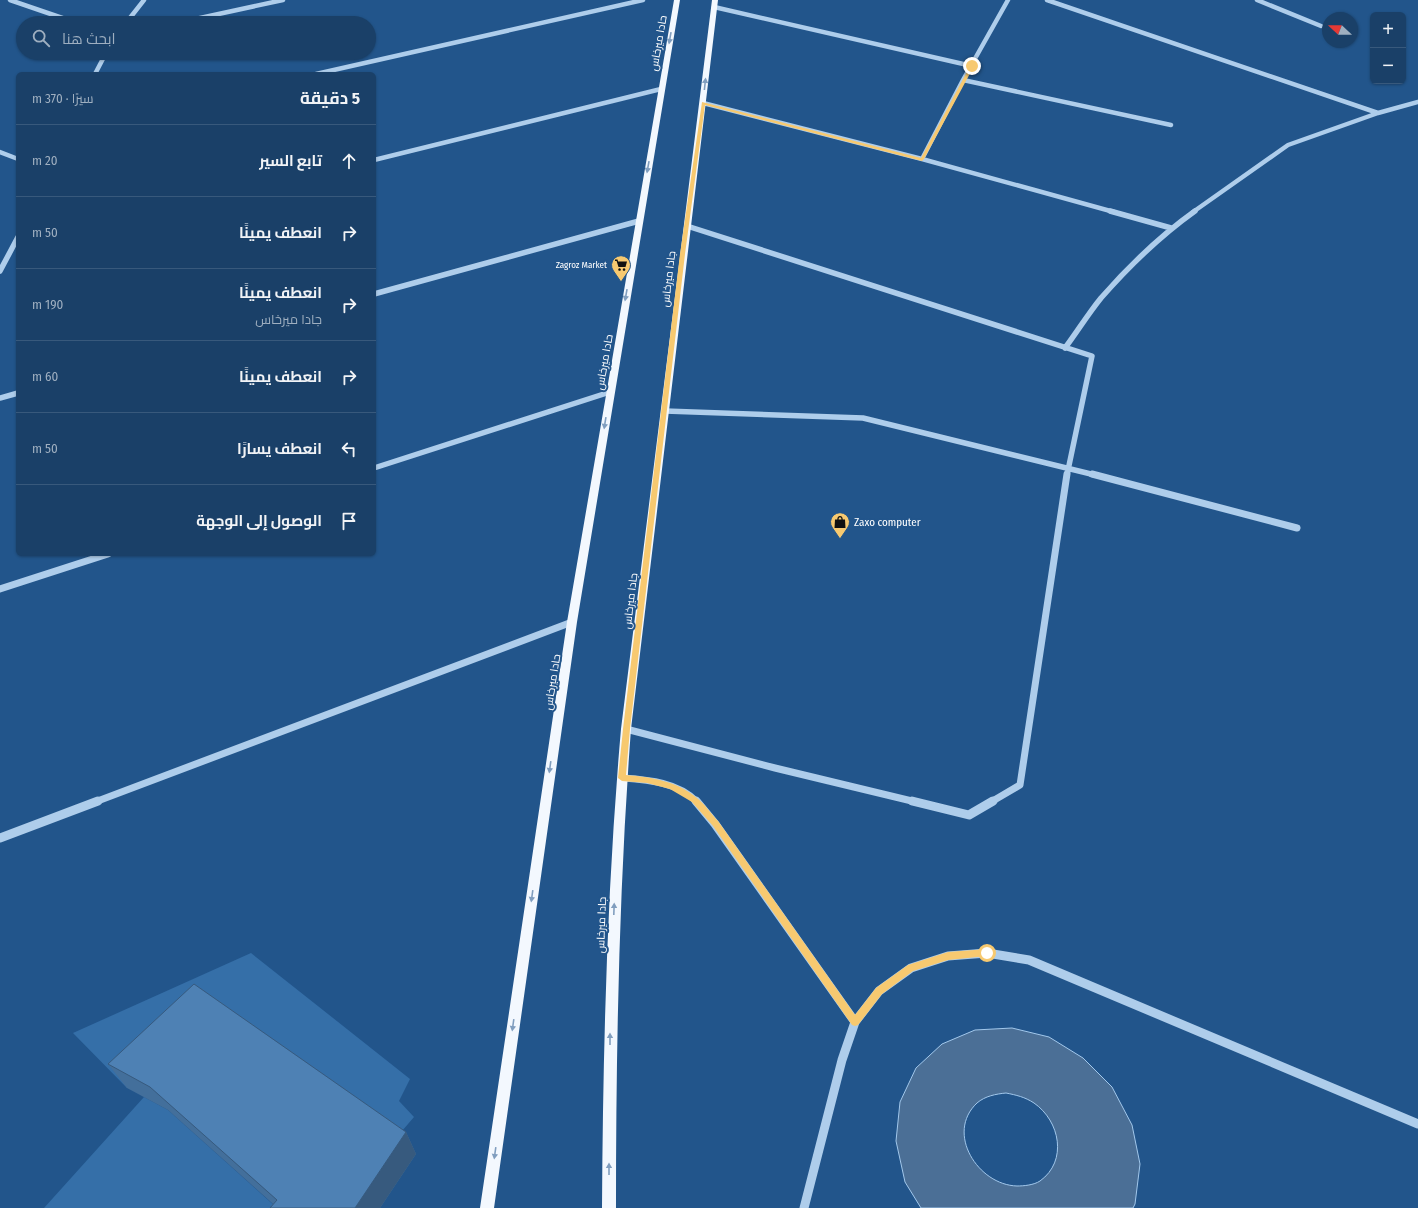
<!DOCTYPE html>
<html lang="ar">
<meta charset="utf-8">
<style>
:root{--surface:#1a4068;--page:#274b71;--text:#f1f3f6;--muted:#9fafc0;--line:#38597c}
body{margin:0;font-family:"Fira Sans Condensed",Cairo,sans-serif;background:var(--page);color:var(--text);direction:rtl}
.controls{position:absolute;right:12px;top:12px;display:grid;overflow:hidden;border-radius:6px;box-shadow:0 1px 3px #0004}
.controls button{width:36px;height:36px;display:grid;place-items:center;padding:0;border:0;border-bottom:1px solid var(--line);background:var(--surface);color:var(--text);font:20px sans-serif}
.compass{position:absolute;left:1322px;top:12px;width:36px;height:36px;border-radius:50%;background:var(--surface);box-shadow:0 1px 3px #0004;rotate:292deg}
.stop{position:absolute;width:12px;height:12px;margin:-9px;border:3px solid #f7c970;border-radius:50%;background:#fff}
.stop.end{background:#f7c970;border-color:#fff;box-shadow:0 1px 4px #0008}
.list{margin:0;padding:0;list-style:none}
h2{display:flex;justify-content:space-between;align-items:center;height:52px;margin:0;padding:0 16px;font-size:17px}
h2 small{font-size:13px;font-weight:400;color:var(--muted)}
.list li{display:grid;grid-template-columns:26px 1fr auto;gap:12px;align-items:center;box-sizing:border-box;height:72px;padding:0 16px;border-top:1px solid var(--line)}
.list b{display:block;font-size:15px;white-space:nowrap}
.list p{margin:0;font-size:13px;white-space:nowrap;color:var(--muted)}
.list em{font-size:13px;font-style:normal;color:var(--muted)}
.icon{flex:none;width:22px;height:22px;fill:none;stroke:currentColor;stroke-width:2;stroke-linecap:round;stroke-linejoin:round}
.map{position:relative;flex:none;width:1418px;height:1208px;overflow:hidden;direction:ltr}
.search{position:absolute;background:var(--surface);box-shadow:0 1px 3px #0004;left:16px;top:16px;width:360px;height:44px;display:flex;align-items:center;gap:10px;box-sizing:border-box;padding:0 14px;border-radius:22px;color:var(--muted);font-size:15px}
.panel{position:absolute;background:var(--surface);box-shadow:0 1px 3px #0004;left:16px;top:72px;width:360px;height:484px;border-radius:6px;direction:rtl}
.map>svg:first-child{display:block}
.green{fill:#356fa8}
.water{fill:#4b6f96;stroke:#a2c8ec;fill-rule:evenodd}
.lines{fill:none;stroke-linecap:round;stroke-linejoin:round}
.minor-far3{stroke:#aecdeb;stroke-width:4.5}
.minor-far2{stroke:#aecdeb;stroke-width:5.5}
.minor-far1{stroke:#aecdeb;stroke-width:7}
.minor{stroke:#aecdeb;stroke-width:9}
.major{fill:#f3f8fe;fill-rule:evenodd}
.wall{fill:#436f9b}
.shaded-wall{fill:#375a7e}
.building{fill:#4e81b4;stroke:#375a7e}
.oneway{fill:#809ebf}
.route{fill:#f7c970}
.labels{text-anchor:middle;stroke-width:4;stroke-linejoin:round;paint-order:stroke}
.far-poi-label{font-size:9px;fill:#fff;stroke:#22558b;text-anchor:end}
.street-label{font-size:11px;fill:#fff;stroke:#22558b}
.poi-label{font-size:11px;fill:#fff;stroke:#22558b;text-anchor:start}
</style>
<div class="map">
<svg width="1418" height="1208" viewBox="0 0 1418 1208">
<rect width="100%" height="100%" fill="#22558b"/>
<path class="green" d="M251,953L410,1079L399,1101L414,1117L396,1138L210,1009L127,1088L73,1033Z
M144,1097L168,1110L277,1208H44Z"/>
<path class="water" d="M1012,1028L1049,1037L1083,1058L1112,1087L1132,1125L1140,1164L1135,1204L1133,1208H921L905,1182L896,1141L900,1102L916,1068L942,1044L975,1030ZM1006,1093C1016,1095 1025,1097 1034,1103C1060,1121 1068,1161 1040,1181C1034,1185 1024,1186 1017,1186C978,1185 945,1133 977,1103C985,1096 996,1094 1006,1093Z"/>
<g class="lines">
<path class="minor-far3" d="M10,0L77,23
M1047,0L1378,113
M1257,0L1321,26
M714,7L972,66
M126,23L144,0
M177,23L283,0
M95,74L106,53
M316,74L643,0
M963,80L1171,125
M703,103L922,159L1114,212
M0,152L18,159
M922,159L963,80L1008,0
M374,160L661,89
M1193,212L1288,145L1378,113L1418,102"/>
<path class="minor-far2" d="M1110,211L1171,228
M687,226L1092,356L1067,475
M0,271L18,237
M374,294L639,221
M1065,348C1077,332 1088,314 1101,298C1129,266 1160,236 1195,211
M0,398L18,393
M665,411L863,418L1095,475
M374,468L610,392"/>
<path class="minor-far1" d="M1092,474L1297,528
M0,589L108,554
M626,729L775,768L916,802
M622,778C648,780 678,782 697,802
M95,802L572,622
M991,802L1020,785L1067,474"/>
<path class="minor" d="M696,801L715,824L855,1022
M912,801L969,815L993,801
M0,838L98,801
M804,1208L842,1060L855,1022L879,991L911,968L948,956L987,953L1029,960L1418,1124"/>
<path class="major" d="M674,0H680L577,622L494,1208H480L567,622Z
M712,0H718L631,729C619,889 616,1048 616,1208H602C603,1048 607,888 621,729Z"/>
</g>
<path class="wall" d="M108,1064L406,1132L416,1154L380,1208H270L273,1204L168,1110L127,1088Z"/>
<path class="shaded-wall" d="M406,1132L416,1154L380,1208H355Z"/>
<path class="building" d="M194,984L406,1132L355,1208H270L277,1200L150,1087L108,1064Z"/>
<defs><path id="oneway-solid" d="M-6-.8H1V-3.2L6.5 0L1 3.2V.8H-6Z"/></defs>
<g class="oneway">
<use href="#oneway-solid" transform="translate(670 38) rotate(100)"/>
<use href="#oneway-solid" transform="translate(705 84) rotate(-84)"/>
<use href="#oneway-solid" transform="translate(648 167) rotate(100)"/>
<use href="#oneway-solid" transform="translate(626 295) rotate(100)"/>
<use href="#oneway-solid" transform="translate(605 423) rotate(99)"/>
<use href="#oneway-solid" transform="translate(550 767) rotate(98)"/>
<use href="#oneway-solid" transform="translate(532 896) rotate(98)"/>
<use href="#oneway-solid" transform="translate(614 909) rotate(-88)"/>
<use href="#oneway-solid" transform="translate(513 1025) rotate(98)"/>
<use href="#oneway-solid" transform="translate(610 1039) rotate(-90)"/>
<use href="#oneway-solid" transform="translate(495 1153) rotate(98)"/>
<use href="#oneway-solid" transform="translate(609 1169) rotate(-90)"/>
</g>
<path class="route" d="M972,64L974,66L924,159L922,161L705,105L685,254L630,729L626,775C651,777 677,781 697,798C705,804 711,814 718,821L855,1015L876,988L908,965L948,952L987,949L990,950V955L987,956L948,960L913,971L882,994L858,1025L855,1026L852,1025L713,826L692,802L670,789L647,783L622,781L618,778L623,729L680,254L702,102L921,158L970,66Z"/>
<defs>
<symbol id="supermarket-pin" viewBox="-11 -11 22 30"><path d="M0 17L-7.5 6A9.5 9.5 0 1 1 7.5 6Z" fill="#f7c970" stroke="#22558b"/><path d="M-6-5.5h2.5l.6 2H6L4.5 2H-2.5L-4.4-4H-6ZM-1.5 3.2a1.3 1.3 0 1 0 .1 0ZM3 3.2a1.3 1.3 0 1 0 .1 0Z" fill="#111"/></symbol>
<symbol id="shop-pin" viewBox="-11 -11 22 30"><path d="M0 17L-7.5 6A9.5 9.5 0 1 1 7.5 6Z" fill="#f7c970" stroke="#22558b"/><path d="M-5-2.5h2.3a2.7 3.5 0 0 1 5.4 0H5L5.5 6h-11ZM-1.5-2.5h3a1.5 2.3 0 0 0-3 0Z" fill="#111"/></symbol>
</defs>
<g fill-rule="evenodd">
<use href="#supermarket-pin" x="610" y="254" width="22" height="30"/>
<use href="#shop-pin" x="829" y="511" width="22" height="30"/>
</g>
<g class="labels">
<g class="far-poi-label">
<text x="607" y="268">Zagroz Market</text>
</g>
<g class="street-label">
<text transform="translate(658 43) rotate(-80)" y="4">حادا ميرخاس</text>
<text transform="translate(668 279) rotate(-83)" y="4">جادا ميرخاس</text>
<text transform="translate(604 362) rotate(-80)" y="4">حادا ميرخاس</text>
<text transform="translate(630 601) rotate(-83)" y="4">جادا ميرخاس</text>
<text transform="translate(552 682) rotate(-81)" y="4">حادا ميرخاس</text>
<text transform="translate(601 925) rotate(-88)" y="4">جادا ميرخاس</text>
</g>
<g class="poi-label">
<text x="854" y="526">Zaxo computer</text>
</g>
</g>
</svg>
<div class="controls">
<button>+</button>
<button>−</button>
</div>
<svg class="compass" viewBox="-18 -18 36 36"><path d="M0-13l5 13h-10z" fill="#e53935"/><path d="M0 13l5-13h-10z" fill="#9fafc0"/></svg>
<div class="stop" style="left:987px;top:953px"></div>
<div class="stop end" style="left:972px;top:66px"></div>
<div class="search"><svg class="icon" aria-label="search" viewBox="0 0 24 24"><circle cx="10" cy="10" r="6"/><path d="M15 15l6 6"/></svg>ابحث هنا</div>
<section class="panel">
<h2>5 دقيقة<small>سيرًا · 370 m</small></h2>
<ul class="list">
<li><svg class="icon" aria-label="ahead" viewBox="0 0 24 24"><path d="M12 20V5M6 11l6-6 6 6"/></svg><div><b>تابع السير</b></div><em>20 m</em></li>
<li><svg class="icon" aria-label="right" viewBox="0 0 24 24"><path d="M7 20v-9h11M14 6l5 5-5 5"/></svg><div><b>انعطف يمينًا</b></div><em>50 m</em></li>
<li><svg class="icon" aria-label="right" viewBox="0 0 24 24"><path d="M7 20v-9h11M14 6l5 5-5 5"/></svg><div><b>انعطف يمينًا</b><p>جادا ميرخاس</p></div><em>190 m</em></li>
<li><svg class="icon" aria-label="right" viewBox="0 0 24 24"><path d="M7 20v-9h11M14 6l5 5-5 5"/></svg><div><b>انعطف يمينًا</b></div><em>60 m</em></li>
<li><svg class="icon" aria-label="left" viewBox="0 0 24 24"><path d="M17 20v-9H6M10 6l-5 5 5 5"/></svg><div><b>انعطف يسارًا</b></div><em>50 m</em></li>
<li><svg class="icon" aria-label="arrive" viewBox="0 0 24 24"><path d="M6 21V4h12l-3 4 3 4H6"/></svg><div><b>الوصول إلى الوجهة</b></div></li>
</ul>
</section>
</div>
